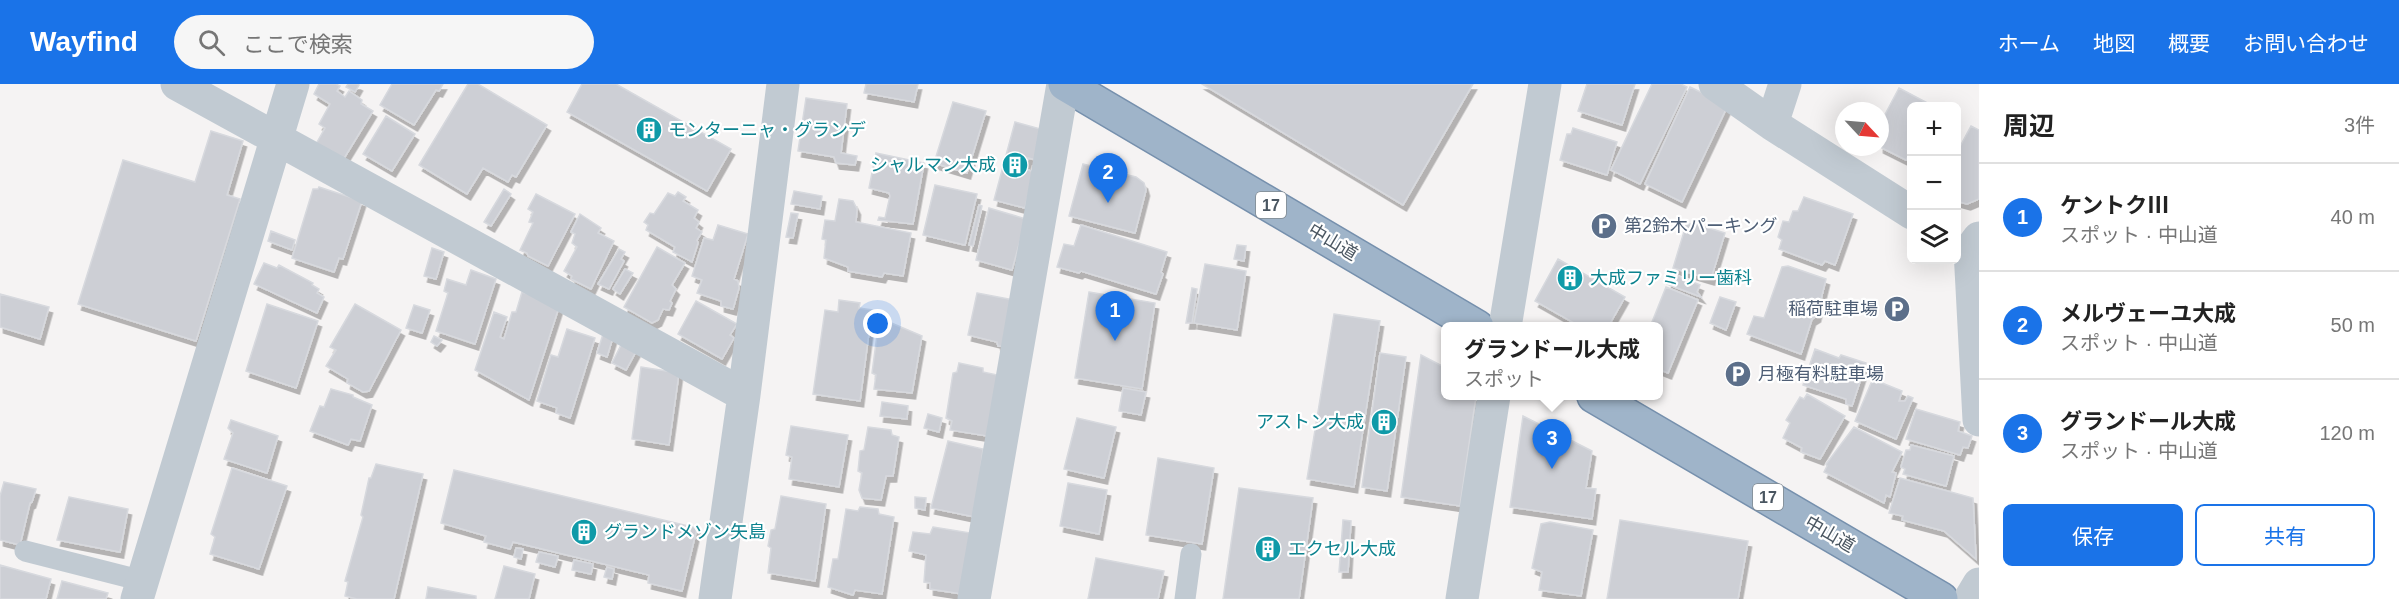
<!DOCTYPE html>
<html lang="ja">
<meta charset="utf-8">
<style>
:root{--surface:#fff;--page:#f6f6f6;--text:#222;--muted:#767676;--line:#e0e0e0;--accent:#1a73e8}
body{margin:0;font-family:Helvetica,"Noto Sans JP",sans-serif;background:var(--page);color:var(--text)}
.controls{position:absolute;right:18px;top:18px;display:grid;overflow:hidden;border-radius:9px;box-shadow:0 6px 24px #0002}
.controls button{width:54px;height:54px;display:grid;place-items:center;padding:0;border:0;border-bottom:2px solid var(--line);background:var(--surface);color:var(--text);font:30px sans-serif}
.compass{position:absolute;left:1835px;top:18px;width:54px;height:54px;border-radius:50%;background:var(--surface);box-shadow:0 6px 24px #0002;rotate:116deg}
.you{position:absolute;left:878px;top:240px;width:21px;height:21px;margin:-15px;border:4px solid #fff;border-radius:50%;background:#1a73e8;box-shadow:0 0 0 9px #1a73e833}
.badge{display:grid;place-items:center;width:39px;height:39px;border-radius:50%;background:var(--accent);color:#fff;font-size:20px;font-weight:700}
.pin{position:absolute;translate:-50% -50px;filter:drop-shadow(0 2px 3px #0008)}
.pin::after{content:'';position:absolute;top:32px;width:21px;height:18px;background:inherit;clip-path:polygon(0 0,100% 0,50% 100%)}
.popup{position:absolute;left:1441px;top:238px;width:222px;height:78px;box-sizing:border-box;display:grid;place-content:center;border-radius:9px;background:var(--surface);filter:drop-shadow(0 2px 4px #0005);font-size:20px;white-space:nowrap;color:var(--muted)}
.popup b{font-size:22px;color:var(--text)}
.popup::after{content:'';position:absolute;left:50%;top:100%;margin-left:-12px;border:12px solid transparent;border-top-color:var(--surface)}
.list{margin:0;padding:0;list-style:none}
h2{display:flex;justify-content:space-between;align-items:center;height:78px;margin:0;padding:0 24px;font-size:26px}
h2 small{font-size:20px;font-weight:400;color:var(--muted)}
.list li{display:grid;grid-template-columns:39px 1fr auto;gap:18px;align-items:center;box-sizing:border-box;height:108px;padding:0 24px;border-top:2px solid var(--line)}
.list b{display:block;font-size:22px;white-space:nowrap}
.list p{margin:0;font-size:20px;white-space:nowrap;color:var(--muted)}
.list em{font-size:20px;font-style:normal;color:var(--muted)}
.actions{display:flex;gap:12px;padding:18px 24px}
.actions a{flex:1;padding:14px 0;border:2px solid var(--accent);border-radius:9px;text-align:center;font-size:21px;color:var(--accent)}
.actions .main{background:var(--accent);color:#fff}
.icon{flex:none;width:33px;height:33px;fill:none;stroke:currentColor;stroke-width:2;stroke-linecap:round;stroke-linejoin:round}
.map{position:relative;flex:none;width:1979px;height:515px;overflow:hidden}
header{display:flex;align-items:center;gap:36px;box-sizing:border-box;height:84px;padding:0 30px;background:var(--accent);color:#fff}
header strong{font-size:28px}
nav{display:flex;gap:33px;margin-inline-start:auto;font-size:21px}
.search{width:420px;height:54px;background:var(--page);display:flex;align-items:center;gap:15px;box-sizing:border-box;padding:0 21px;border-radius:33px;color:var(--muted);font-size:22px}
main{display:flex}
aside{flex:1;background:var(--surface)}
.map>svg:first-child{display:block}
.building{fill:#cdcfd5;stroke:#d7d9de;stroke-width:1.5;filter:url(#shadow)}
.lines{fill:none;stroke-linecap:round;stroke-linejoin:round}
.trunk-casing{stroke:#7690ad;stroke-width:36}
.service{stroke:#c1cad2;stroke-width:21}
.minor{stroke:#c1cad2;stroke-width:33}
.trunk{stroke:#9fb4c9;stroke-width:33}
.labels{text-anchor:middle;stroke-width:4.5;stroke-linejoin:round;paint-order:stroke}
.shield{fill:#fff;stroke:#808990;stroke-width:1.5}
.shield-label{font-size:16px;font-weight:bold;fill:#4a5661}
.culture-label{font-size:18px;fill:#0d838f;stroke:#fff;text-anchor:start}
.service-label{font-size:18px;fill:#4e5e75;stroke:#fff;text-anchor:start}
.street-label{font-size:18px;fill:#4a5661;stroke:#fff}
</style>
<header>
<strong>Wayfind</strong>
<div class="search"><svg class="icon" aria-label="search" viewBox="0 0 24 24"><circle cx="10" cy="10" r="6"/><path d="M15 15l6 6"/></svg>ここで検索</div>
<nav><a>ホーム</a><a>地図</a><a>概要</a><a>お問い合わせ</a></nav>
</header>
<main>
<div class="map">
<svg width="1979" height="515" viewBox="0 0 1979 515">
<defs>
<filter id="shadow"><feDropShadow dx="3.5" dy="6" stdDeviation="0" flood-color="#0004"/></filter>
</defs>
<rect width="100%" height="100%" fill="#f5f3f3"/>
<path class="building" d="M319,0H336L340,2L337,7L345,13L349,7L362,16L361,20L373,27L343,76L316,60L325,44L319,40L330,20L314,10Z
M348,0H357L359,1L355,8L346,3Z
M392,0H443L439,7L436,6L414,41L380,21Z
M468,0H478L547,41L516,93L512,91L508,98L483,84L467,110L419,81Z
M582,0H616L731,65L707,107L567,28Z
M866,0H918L914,18L864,9Z
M1202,0H1473L1403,121Z
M1587,0H1635L1622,41L1578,27Z
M1652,0H1681L1687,3L1640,100L1611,86Z
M1690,3L1728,21L1682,118L1645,100Z
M1899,4L1933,22H1912V65L1906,76L1880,63V40Z
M806,14L847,20L841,69L857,72L855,81L836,79L834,73L798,67Z
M953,18L986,27L967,89L934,79Z
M386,32L415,50L392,87L363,70Z
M1015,38L1044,46L1036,76L1028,74L1025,85L1034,88L1025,124L994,116Z
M1971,42L1979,46V115L1967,120L1956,117V70Z
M1573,44L1617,58L1607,91L1560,76L1567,50H1571Z
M211,47L243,57L227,111L240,115L196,257L78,220L123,76L195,98Z
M876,69L924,79L913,140L878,136L879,133L885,134L890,112L889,109L869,104Z
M1083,80L1136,93L1144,99L1146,106L1135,149L1069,132Z
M935,101L977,110L965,161L923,151Z
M319,103L362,117L343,175L339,174L334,188L292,174L313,105H318Z
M504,105L511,110L491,142L484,138Z
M794,107L822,112L820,125L791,120Z
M678,108L686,113L683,117L698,126L694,134L699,138L696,144L702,148L697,156L698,159L692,178L673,168L675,163L646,146L648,141L644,138L650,129L654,130L668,109L675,112Z
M536,110L575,130L548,182L528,172L527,169L520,166L533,139L529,138L533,128L528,125Z
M1804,113L1853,130L1835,181L1825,177L1822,181L1779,165L1782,156L1778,153L1783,137L1789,138L1793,127H1798Z
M839,115L853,117L857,125L856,138L911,149L903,192L884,189L882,193L848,187V183L824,174L826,156L822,155L825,136L835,137Z
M979,121L982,122L973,162L969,161Z
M989,124L1026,135L1012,186L976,176Z
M791,129L798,130L793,154L786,153Z
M580,130L601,144L598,149L614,157L591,205L571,195L572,192L564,187L577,163L572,159L575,150L571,148Z
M1693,139L1725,149L1711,195L1673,184L1686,141Z
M718,141L748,150L734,195L738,197L739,204L733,225L721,222V217L697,209L702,196L692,192L704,154L713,156Z
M1081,141L1167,168L1161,188L1163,190L1156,210L1081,187L1079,189L1057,183L1064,160L1074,162Z
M271,147L295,156L292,166L268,157Z
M1237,161L1246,162L1244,177L1234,175Z
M657,163L685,179L672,201L676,205L670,217L672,219L669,226L663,225L658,236L652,239L624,223Z
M432,164L444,168L436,195L424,192Z
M619,165L625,168L621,175L624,177L609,205L598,200Z
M1558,175L1625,213L1608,243H1581L1535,217Z
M264,179L277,184L279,181L313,199L312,201L319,205L317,209L324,213L317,229L254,200Z
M1205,180L1246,187L1237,246L1194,239Z
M1788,182L1826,195L1817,232L1812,235L1801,270L1747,250L1754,232L1764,234L1782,183Z
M625,185L633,189L620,210L613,205Z
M471,186L496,195L475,260L436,247L448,209L444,207L447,195L466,201Z
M1671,189L1700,201L1697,208L1701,213L1667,200Z
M1666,203L1698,216L1668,289L1658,285V243H1650Z
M1192,204L1197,205L1192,239H1186Z
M522,208L560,220L529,316L475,286L494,228L507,233L500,253L504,255L512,228H516Z
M1089,208L1155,219L1142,305L1075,294Z
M977,209L1019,217L1011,263L998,262L997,258L968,251Z
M0,210L49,223L40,255L0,243Z
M1720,213L1736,218L1726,246L1710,239Z
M839,216L860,219L859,224L872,226L860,317L813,310L825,226L838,228Z
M696,217L737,240L730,251L734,254L722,275L678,250Z
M267,220L318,237L296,304L246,287Z
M355,220L401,246L369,307L363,308L347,299L348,295L326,282L336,266L330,263Z
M414,221L430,226L422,249L406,244Z
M1334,230L1380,237L1354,403L1307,395Z
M889,238L922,252L912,309L874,305L876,291L872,289L878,244L887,246Z
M567,245L595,254L570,334L556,329L557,324L537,317L551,271L558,273Z
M604,247L614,250L607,273L597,269Z
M434,252L442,256L437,262L431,258Z
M624,255L639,262L626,286L612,279Z
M1815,265L1839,274L1841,271L1866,279L1852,322L1846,320V315L1803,301Z
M1380,269L1406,273L1387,407L1362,403Z
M1421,271L1446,284V312H1476L1460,422L1401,413Z
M959,279L983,284V288L1002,292L993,353L950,346L952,337L946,334L953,289L957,288Z
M641,283L679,289L669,361L632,355Z
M1877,297L1902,307L1899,317H1905L1908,312L1913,314L1896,355L1855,337L1871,299Z
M1123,304L1146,308L1141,331L1119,327Z
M331,305L353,311V313L372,321L360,357L351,355L348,361L310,347L320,322L324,323Z
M1807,310L1845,332L1820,375L1801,368L1802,364L1783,354L1790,339L1786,336L1800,313L1804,315Z
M882,318L908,322L907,335L880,332Z
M1916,325L1960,338L1958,347L1972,352L1968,364L1963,363L1960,371L1906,355Z
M928,330L942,334L939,348L924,344Z
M1523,332L1592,367L1586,404L1596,405L1592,435L1510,423Z
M1077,334L1116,343L1104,394L1064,385Z
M231,336L278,352L267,389L224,375L233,349L228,344Z
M791,342L848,351L839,403L789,395L792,373L786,371Z
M868,343L891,346L892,351L899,353L893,392H886L881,416L862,414L859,406L862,389L858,387L860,367L864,366Z
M1854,343L1902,368L1892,388L1896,389L1890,413L1886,411L1884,419L1824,388L1827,382L1826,380Z
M948,357L983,365L975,433L931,424Z
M1911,361L1954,372L1946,402L1903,390L1905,385L1901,383L1906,366H1910Z
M1158,374L1214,384L1202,460L1146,451Z
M376,380L423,390L394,515H357L345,512L348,498L345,497L363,433L361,431L369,394H371Z
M232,384L287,402L259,485L210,470L215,453L211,450Z
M454,386L697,444L682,507L648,499L649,491L513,458L510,465L484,458L486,452L441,439Z
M1900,394L1973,414L1976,475L1944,447L1902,436L1903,432L1889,429Z
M4,398L36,405L32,418L30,419L20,461L0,456V412Z
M1068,399L1107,406L1099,450L1060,442Z
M1239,404L1313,414L1299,515H1223Z
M781,412L826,420L815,497L768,489L771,464L768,462L771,446L775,445Z
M69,413L128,425L120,468L57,456Z
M915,413L926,414L925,426L915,424Z
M860,423L878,425L879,430L894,433L882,510L855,506L853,511L828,503L833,475H838L846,425L858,427Z
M1343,436L1351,437L1348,488H1339Z
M1620,436L1748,457L1738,515H1607Z
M1550,438L1593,446L1581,512L1539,506L1542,488L1532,484L1541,440Z
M933,443L977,450L968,511L930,505V499L924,498L926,471L909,467L913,448L930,450Z
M516,464L523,465L521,475L514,473Z
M539,468L558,472L555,483L536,478Z
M1096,474L1164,487L1158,515H1088Z
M574,476L593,480L591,490L572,486Z
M0,481L51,495L46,515H0Z
M504,482L535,490L529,515H495Z
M607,483L614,485L612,495L604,493Z
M62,497L108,509L106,515H57Z
M428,503L476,512V515H426Z"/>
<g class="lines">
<defs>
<path id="trunk" d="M1065,0L1477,243
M1594,312L1941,515"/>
</defs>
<use href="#trunk" class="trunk-casing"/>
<path class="service" d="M25,467L143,497
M1185,515L1191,470"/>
<path class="minor" d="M177,0L744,311
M1715,0L1772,40L1912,129
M1772,40L1785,0
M1979,154L1970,166L1979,336
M1505,243L1545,0
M137,515L293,0
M715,515L744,311L783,0
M974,515L1063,0
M1462,515L1494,312
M1970,515L1979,500"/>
<use href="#trunk" class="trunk"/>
</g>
<defs>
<symbol id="building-disc" viewBox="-11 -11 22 22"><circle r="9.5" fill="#0f9aa8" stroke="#fff"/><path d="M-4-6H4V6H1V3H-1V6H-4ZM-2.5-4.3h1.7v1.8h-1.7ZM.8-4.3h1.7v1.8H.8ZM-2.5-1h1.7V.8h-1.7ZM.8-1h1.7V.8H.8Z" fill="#fff"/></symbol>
<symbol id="parking-disc" viewBox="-11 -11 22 22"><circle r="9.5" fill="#5c6f8a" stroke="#fff"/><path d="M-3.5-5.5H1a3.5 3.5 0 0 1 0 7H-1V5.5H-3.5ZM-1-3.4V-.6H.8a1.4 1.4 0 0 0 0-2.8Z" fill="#fff"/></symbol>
</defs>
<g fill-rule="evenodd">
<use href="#building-disc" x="634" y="31" width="30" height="30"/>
<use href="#building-disc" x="1000" y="66" width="30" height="30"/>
<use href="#parking-disc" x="1589" y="127" width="30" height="30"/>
<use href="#building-disc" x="1555" y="179" width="30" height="30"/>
<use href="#parking-disc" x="1882" y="210" width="30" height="30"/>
<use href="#parking-disc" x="1723" y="275" width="30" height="30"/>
<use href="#building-disc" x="1369" y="323" width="30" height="30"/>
<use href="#building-disc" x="569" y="433" width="30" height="30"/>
<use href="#building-disc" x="1253" y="450" width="30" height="30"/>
</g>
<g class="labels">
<g class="shield">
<rect x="1256" y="108" width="30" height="26" rx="4.5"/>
<rect x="1753" y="400" width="30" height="26" rx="4.5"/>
</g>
<g class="shield-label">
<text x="1271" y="127">17</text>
<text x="1768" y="419">17</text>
</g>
<g class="culture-label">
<text x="668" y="52">モンターニャ・グランデ</text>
<text x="996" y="87" text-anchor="end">シャルマン大成</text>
<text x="1590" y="200">大成ファミリー歯科</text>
<text x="1364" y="344" text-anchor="end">アストン大成</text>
<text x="604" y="454">グランドメゾン矢島</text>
<text x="1288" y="471">エクセル大成</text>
</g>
<g class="service-label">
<text x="1624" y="148">第2鈴木パーキング</text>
<text x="1878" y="231" text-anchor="end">稲荷駐車場</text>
<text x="1758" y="296">月極有料駐車場</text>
</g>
<g class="street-label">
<text transform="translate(1333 158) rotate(31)" y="6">中山道</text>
<text transform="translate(1830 450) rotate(30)" y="6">中山道</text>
</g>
</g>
</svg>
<div class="controls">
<button>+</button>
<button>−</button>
<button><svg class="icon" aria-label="layers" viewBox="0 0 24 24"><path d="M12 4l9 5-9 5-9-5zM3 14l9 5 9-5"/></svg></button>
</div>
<svg class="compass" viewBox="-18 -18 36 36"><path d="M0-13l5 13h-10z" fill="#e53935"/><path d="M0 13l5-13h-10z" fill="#767676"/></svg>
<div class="you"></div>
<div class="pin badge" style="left:1115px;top:257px">1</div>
<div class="pin badge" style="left:1108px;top:119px">2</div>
<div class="pin badge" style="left:1552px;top:385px">3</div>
<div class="popup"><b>グランドール大成</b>スポット</div>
</div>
<aside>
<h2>周辺<small>3件</small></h2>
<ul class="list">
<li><span class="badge">1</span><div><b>ケントクⅢ</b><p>スポット · 中山道</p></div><em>40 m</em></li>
<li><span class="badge">2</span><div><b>メルヴェーユ大成</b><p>スポット · 中山道</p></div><em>50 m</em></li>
<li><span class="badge">3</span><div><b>グランドール大成</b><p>スポット · 中山道</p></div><em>120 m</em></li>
</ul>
<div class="actions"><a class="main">保存</a><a>共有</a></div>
</aside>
</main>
